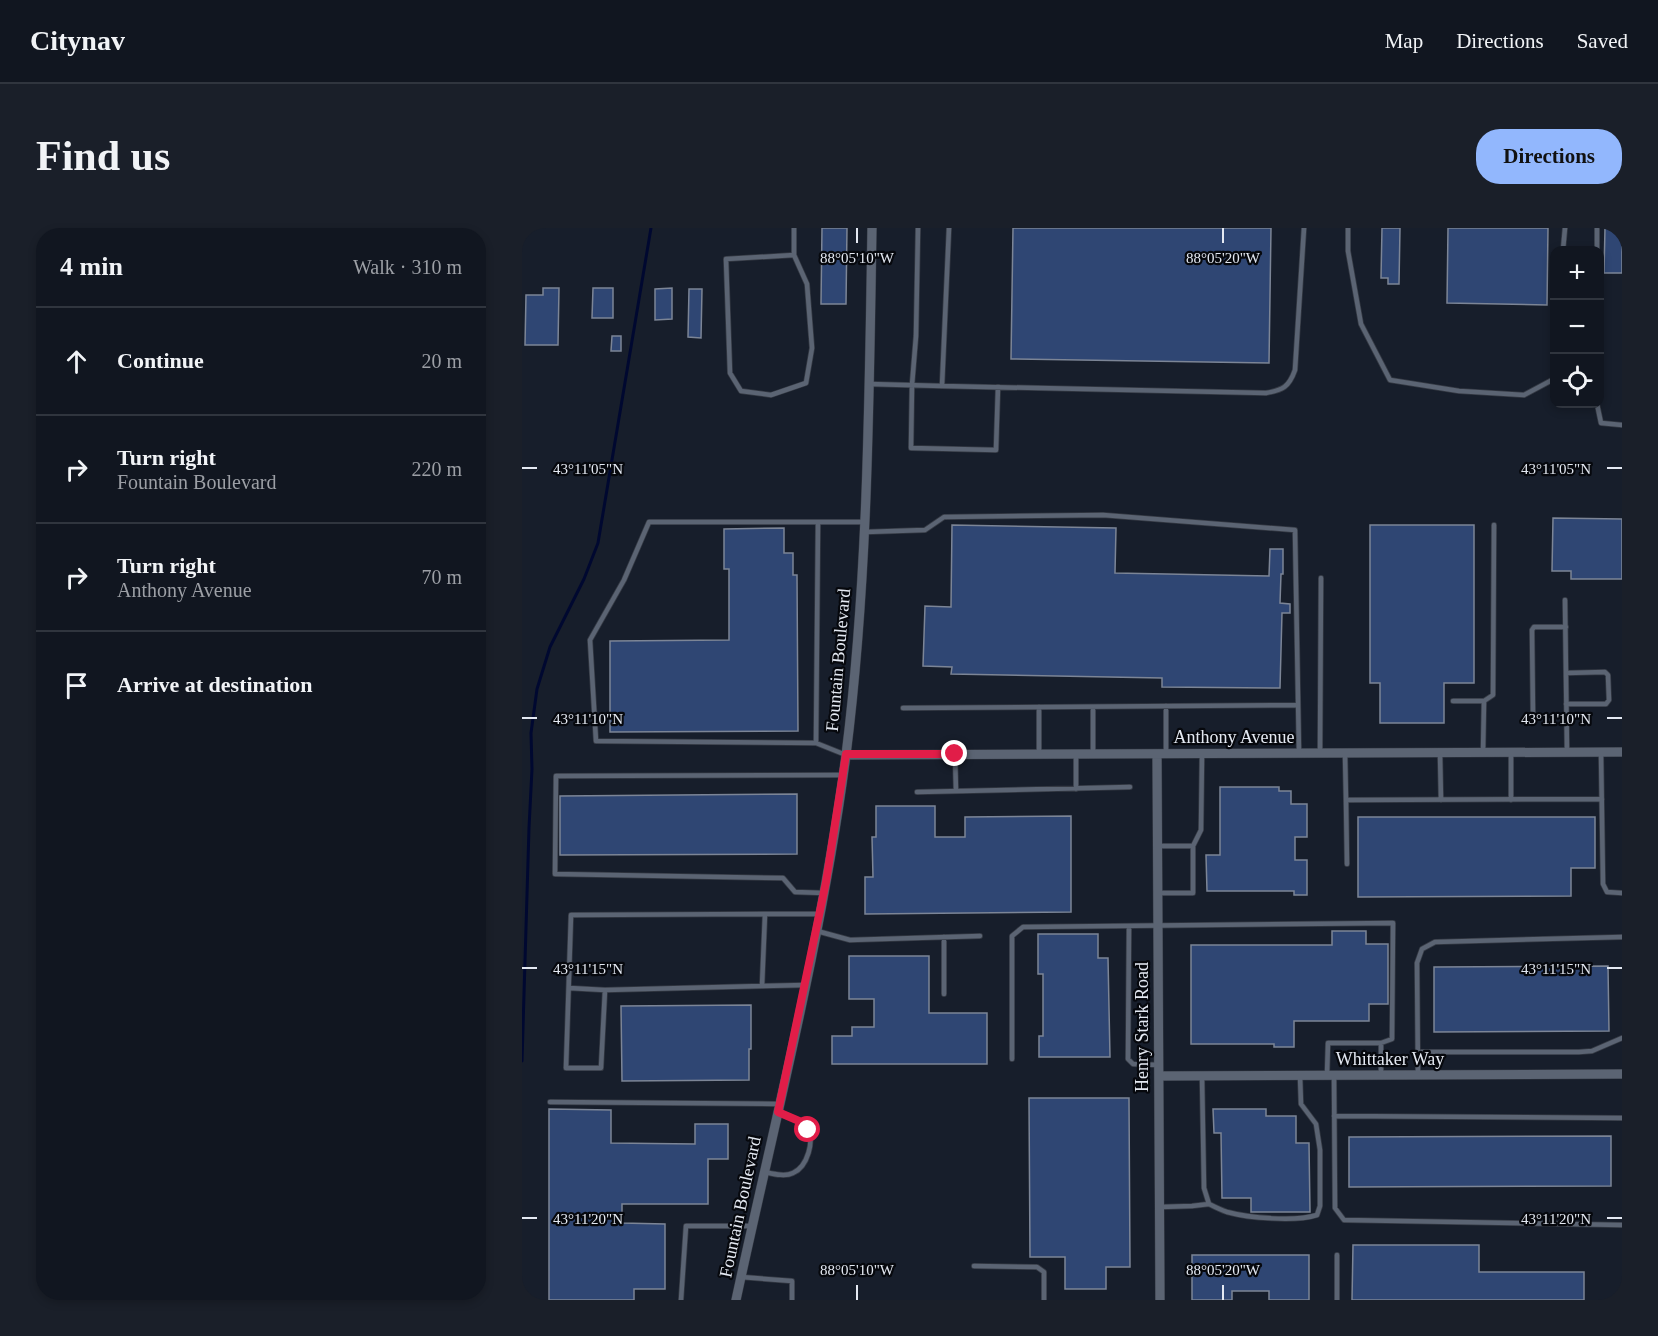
<!DOCTYPE html>
<meta charset="utf-8">
<style>
:root{--surface:#111620;--page:#1a1f29;--text:#f1f3f6;--muted:#9c9fa5;--line:#30353e;--accent:#92b7fd}
body{margin:0;font-family:"Times New Roman",serif;background:var(--page);color:var(--text)}
.controls{position:absolute;right:18px;top:18px;display:grid;overflow:hidden;border-radius:12px;box-shadow:0 3px 9px #0003}
.controls button{width:54px;height:54px;display:grid;place-items:center;padding:0;border:0;border-bottom:2px solid var(--line);background:var(--surface);color:var(--text);font:30px sans-serif}
.stop{position:absolute;width:18px;height:18px;margin:-14px;border:4px solid #e11d48;border-radius:50%;background:#fff}
.stop.end{background:#e11d48;border-color:#fff;box-shadow:0 2px 6px #0008}
.list{margin:0;padding:0;list-style:none}
h2{display:flex;justify-content:space-between;align-items:center;height:78px;margin:0;padding:0 24px;font-size:26px}
h2 small{font-size:20px;font-weight:400;color:var(--muted)}
.list li{display:grid;grid-template-columns:39px 1fr auto;gap:18px;align-items:center;box-sizing:border-box;height:108px;padding:0 24px;border-top:2px solid var(--line)}
.list b{display:block;font-size:22px;white-space:nowrap}
.list p{margin:0;font-size:20px;white-space:nowrap;color:var(--muted)}
.list em{font-size:20px;font-style:normal;color:var(--muted)}
.icon{flex:none;width:33px;height:33px;fill:none;stroke:currentColor;stroke-width:2;stroke-linecap:round;stroke-linejoin:round}
.map{position:relative;flex:none;width:1100px;height:1072px;overflow:hidden;border-radius:24px}
header{display:flex;align-items:center;gap:36px;box-sizing:border-box;height:84px;padding:0 30px;background:var(--surface);border-bottom:2px solid var(--line)}
header strong{font-size:28px}
nav{display:flex;gap:33px;margin-inline-start:auto;font-size:21px}
.intro{display:flex;align-items:center;justify-content:space-between;box-sizing:border-box;height:144px;padding:0 36px}
h1{margin:0;font-size:42px}
.button{padding:15px 27px;border-radius:24px;background:var(--accent);color:#111;font-size:21px;font-weight:700}
main{display:flex;gap:36px;padding:0 36px}
aside{flex:1;background:var(--surface);border-radius:24px;box-shadow:0 3px 9px #0003}
.map>svg:first-child{display:block}
.lines{fill:none;stroke-linecap:round;stroke-linejoin:round}
.stream{stroke:#000830;stroke-width:3}
.building{fill:#2f4673;stroke:#7c8596;stroke-width:1.5}
.lane-casing{stroke:#353a44;stroke-width:6}
.street-casing{stroke:#353a44;stroke-width:10}
.lane{stroke:#5b6473;stroke-width:4.5}
.street{stroke:#5b6473;stroke-width:9}
.route{stroke:#e11d48;stroke-width:8}
.ticks{fill:none;stroke:#e4e9f2;stroke-width:2}
.labels{text-anchor:middle;stroke-width:4.5;stroke-linejoin:round;paint-order:stroke}
.street-label{font-size:18px;fill:#e4e9f2;stroke:#06080d}
.ticks-label{font-size:15px;text-anchor:middle;fill:#e4e9f2;stroke:#06080d;stroke-width:4.5;stroke-linejoin:round;paint-order:stroke}
</style>
<header>
<strong>Citynav</strong>
<nav><a>Map</a><a>Directions</a><a>Saved</a></nav>
</header>
<div class="intro"><h1>Find us</h1><a class="button">Directions</a></div>
<main>
<aside>
<h2>4 min<small>Walk · 310 m</small></h2>
<ul class="list">
<li><svg class="icon" aria-label="ahead" viewBox="0 0 24 24"><path d="M12 20V5M6 11l6-6 6 6"/></svg><div><b>Continue</b></div><em>20 m</em></li>
<li><svg class="icon" aria-label="right" viewBox="0 0 24 24"><path d="M7 20v-9h11M14 6l5 5-5 5"/></svg><div><b>Turn right</b><p>Fountain Boulevard</p></div><em>220 m</em></li>
<li><svg class="icon" aria-label="right" viewBox="0 0 24 24"><path d="M7 20v-9h11M14 6l5 5-5 5"/></svg><div><b>Turn right</b><p>Anthony Avenue</p></div><em>70 m</em></li>
<li><svg class="icon" aria-label="arrive" viewBox="0 0 24 24"><path d="M6 21V4h12l-3 4 3 4H6"/></svg><div><b>Arrive at destination</b></div></li>
</ul>
</aside>
<div class="map">
<svg width="1100" height="1072" viewBox="0 0 1100 1072">
<rect width="100%" height="100%" fill="#171e2b"/>
<g class="lines">
<path class="stream" d="M0,833L7,600L10,541L9,505L15,461L28,419L62,351L76,315L129,0"/>
</g>
<path class="building" d="M300,0H325L324,76H299Z
M491,0H749L747,135L489,131Z
M860,0H878L877,56H866V50H859Z
M926,0H1026L1025,77L925,75Z
M1083,0H1100V45H1082Z
M21,60H37L36,117H3L4,67H21Z
M71,60H91V90H70Z
M150,60V91L133,92V61Z
M167,61H180L179,110L166,109Z
M90,108H99V123H89Z
M1031,290L1100,291V351H1049V343H1030Z
M430,297L594,300L593,345L747,348L748,321H761V346H759L758,375L768,376V385H760L758,460L640,459V450L429,446L430,439L401,438L403,378L429,379Z
M848,297H952V455H922V495H858V455H848Z
M262,300V325H271V347H275L276,503L88,504V413L207,412V341H202V301Z
M698,559H757V563H769V576H785V609H773V632H785V667H772V663H685L684,627H698Z
M275,566V626L38,627V568Z
M354,578H413V609H443V589L549,588V684L343,686V649H351L350,609H354Z
M836,589H1073V640H1049V668L836,669Z
M810,703H844V716H866V776H847V793H772V819H752V816H669V717H810Z
M516,706H576V730H586L588,829H517V808H521V746H516Z
M327,728H407V785H465V836H310V808H330V799H352V771H327Z
M1086,738L1087,803L912,804V739Z
M229,777V821H227V852L100,853L99,778Z
M507,870H607L608,1039H584V1061H543V1029H508Z
M27,881L89,882V915L173,916V896H206V931H186V976H100V995L143,996V1061H112V1072H27Z
M691,881H744V888H774V915H787L788,984H729V970H700L699,905H692Z
M1089,908V958L827,959V909Z
M831,1017H957V1044H1062V1072H830Z
M670,1027H787V1072H747V1063H710V1072H670Z"/>
<g class="lines">
<defs>
<path id="lane" d="M272,0V27L285,56L290,120L284,155L249,167L219,163L208,145L204,31L272,27
M396,0L394,108L390,157L389,220L474,222L476,159
M826,0V23L839,96L868,152L937,163L1002,167L1032,151
M1041,22L1043,0
M1075,22V0
M347,156L420,158L427,0
M420,158L744,165C761,162 767,159 773,142L782,0
M1075,176L1079,195L1100,197
M343,304L403,302L422,289L581,287L773,302L777,525
M1043,372L1045,524
M1044,445L1083,444L1086,447L1087,472L1084,476H1044
M931,473H962
M517,479V526
M571,479V526
M381,480L776,477
M1011,488L1010,402L1012,399H1044
M294,515L74,513L68,412L102,352L127,294H296
M989,524V572
M1079,524L1081,656L1085,664L1100,665
M798,525L799,350
M823,525L824,572L1080,571
M918,525L919,572
M961,525L962,473L971,467L972,297
M644,526V478
M324,527L294,515L296,294H343
M433,527L434,563
M554,527V561
M395,564L608,559
M824,572L825,636
M636,618H671L679,602L680,526
M302,665L273,664L261,650L33,646L34,548L321,547
M636,665H671V618
M607,699L606,831L611,836L637,837
M295,703L328,712L458,708
M422,709V766
M284,757L240,758L243,686H298
M240,758L83,762L79,840H44L49,687L243,686
M47,760L83,762
M859,815V847
M896,824H1057L1070,823L1100,810
M490,831V708L501,699L871,695L870,811L859,815H806L805,847
M896,847L895,735L900,721L913,714L1100,709
M680,848L682,960L687,976C693,979 699,982 705,984C727,990 773,994 795,987L798,978V922L794,896L779,876L778,848
M812,848L813,980L822,992L1100,997
M28,874L257,876
M812,888L1100,890
M243,944C252,946 263,949 271,945C285,939 294,912 284,900C277,891 266,888 256,884
M638,979L670,978L687,976
M815,1027V1072
M452,1038L515,1039L522,1044V1072
M219,1049L270,1053V1072
M159,1072L164,998H231"/>
<path id="street" d="M635,526L638,1072
M324,527L1100,524
M637,848L1100,846
M214,1072C253,891 300,711 324,527C346,352 347,176 350,0"/>
</defs>
<use href="#lane" class="lane-casing"/>
<use href="#street" class="street-casing"/>
<use href="#lane" class="lane"/>
<use href="#street" class="street"/>
</g>
<g class="lines">
<path class="route" d="M286,902L277,893L256,884L304,654L324,526H433"/>
</g>
<path class="ticks" d="M335,0V15M701,0V15M0,240H15M1085,240H1100M0,490H15M1085,490H1100M0,740H15M1085,740H1100M0,990H15M1085,990H1100M335,1057V1072M701,1057V1072"/>
<g class="labels">
<g class="street-label">
<text transform="translate(316 432) rotate(-85)" y="6">Fountain Boulevard</text>
<text x="712" y="515">Anthony Avenue</text>
<text transform="translate(620 799) rotate(-90)" y="6">Henry Stark Road</text>
<text x="868" y="837">Whittaker Way</text>
<text transform="translate(218 979) rotate(-78)" y="6">Fountain Boulevard</text>
</g>
</g>
<g class="ticks-label">
<text x="335" y="35">88°05'10"W</text>
<text x="701" y="35">88°05'20"W</text>
<text x="1034" y="246">43°11'05"N</text>
<text x="66" y="246">43°11'05"N</text>
<text x="1034" y="496">43°11'10"N</text>
<text x="66" y="496">43°11'10"N</text>
<text x="1034" y="746">43°11'15"N</text>
<text x="66" y="746">43°11'15"N</text>
<text x="1034" y="996">43°11'20"N</text>
<text x="66" y="996">43°11'20"N</text>
<text x="335" y="1047">88°05'10"W</text>
<text x="701" y="1047">88°05'20"W</text>
</g>
</svg>
<div class="controls">
<button>+</button>
<button>−</button>
<button><svg class="icon" aria-label="locate" viewBox="0 0 24 24"><circle cx="12" cy="12" r="6"/><path d="M12 2v4M12 18v4M2 12h4M18 12h4"/></svg></button>
</div>
<div class="stop" style="left:286px;top:902px"></div>
<div class="stop end" style="left:433px;top:526px"></div>
</div>
</main>
